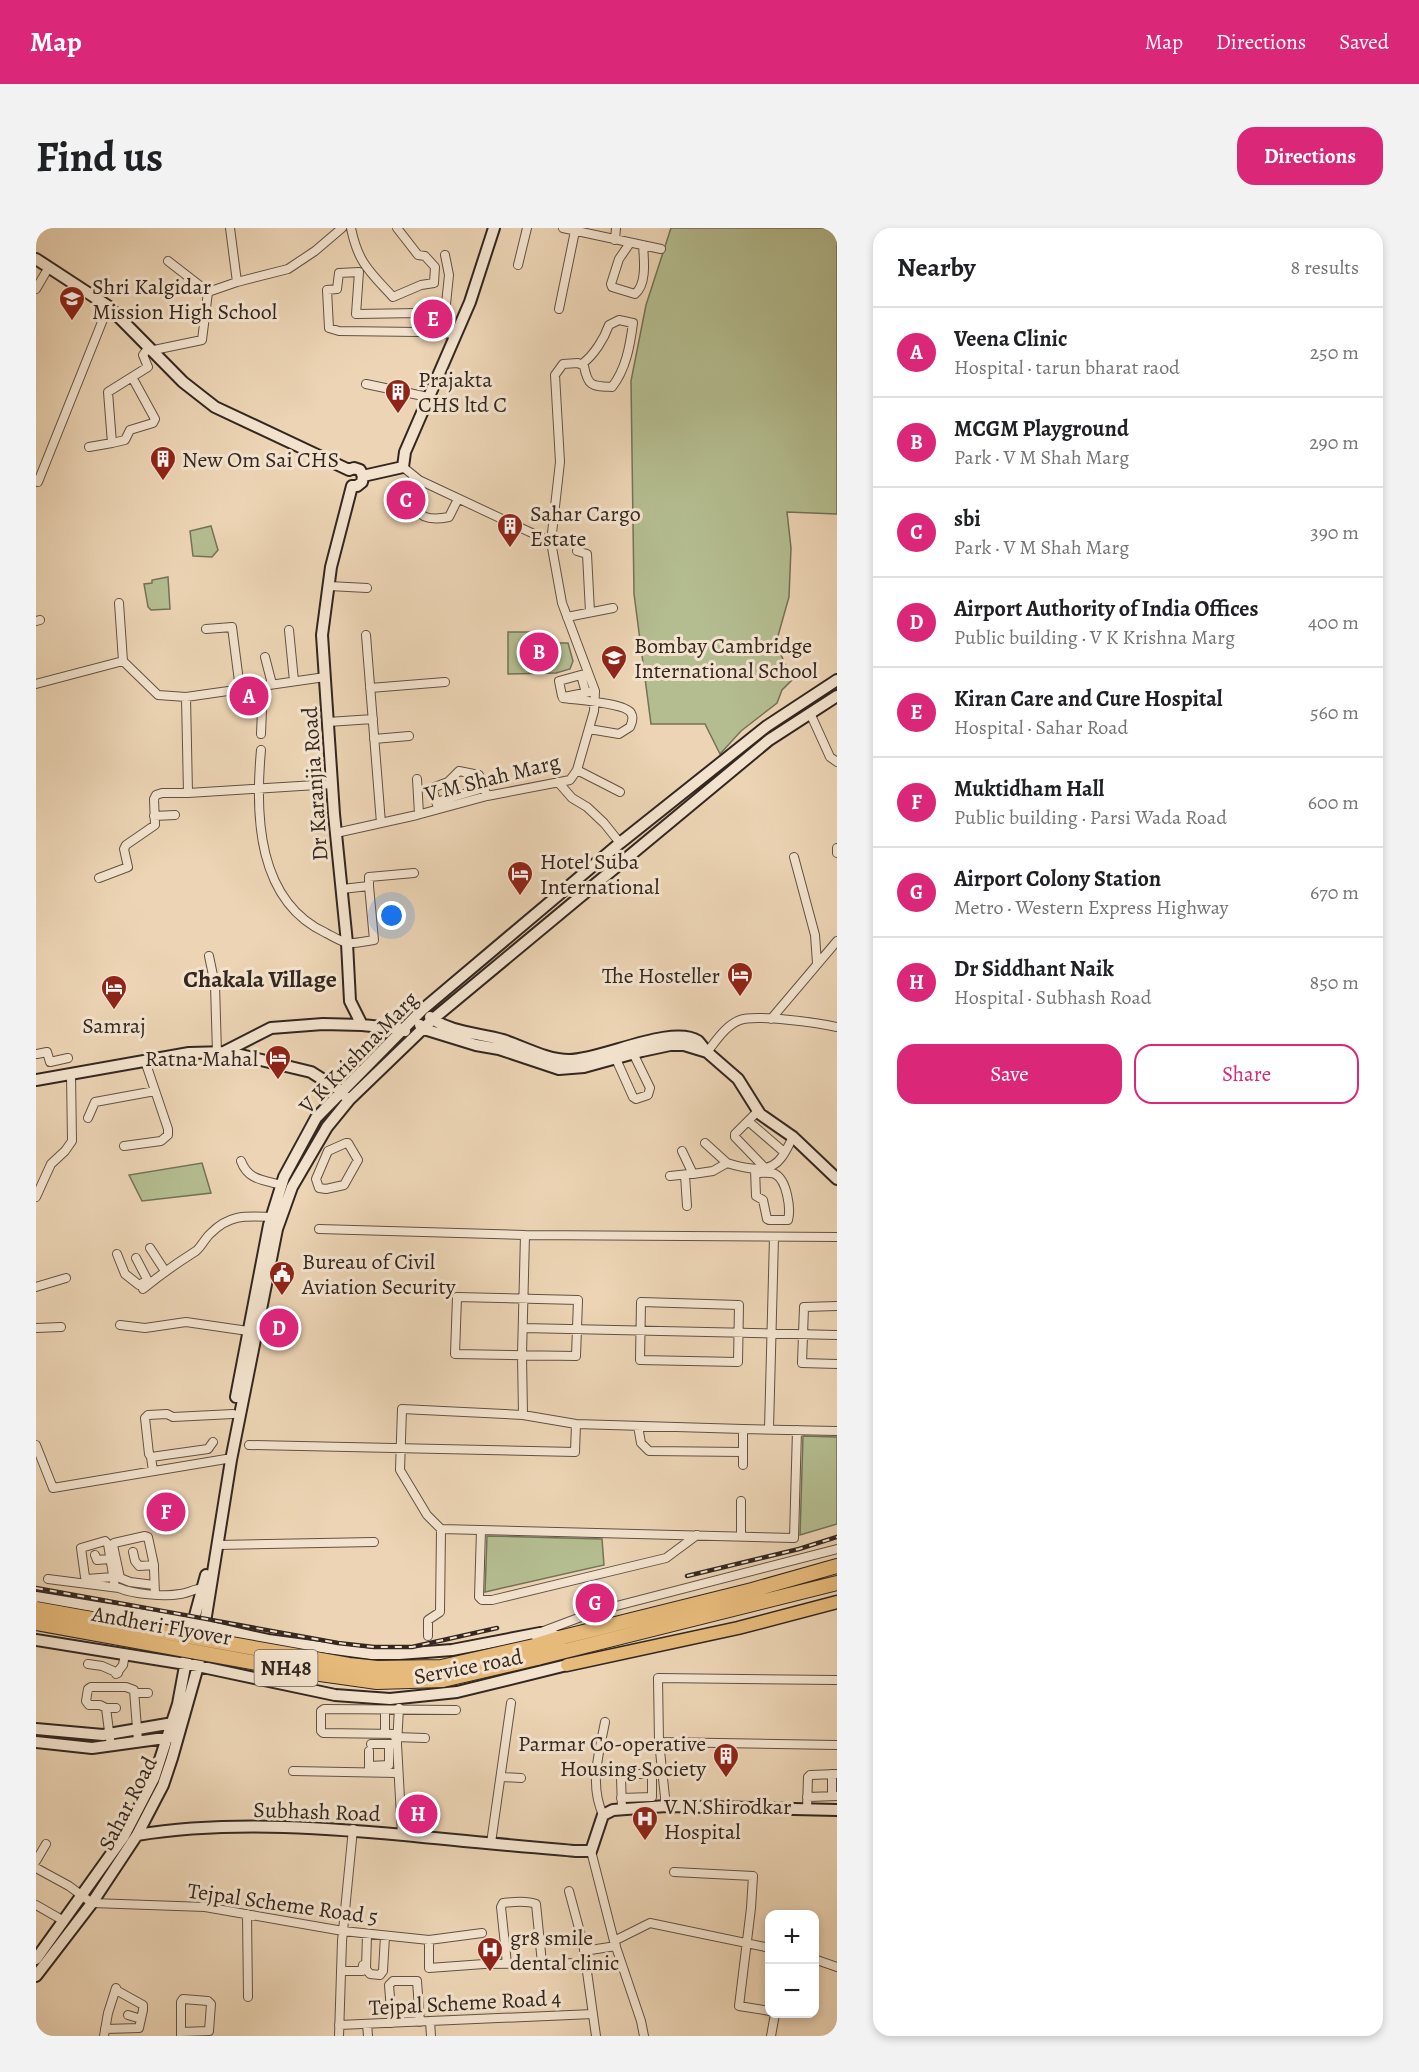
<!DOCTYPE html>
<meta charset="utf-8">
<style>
:root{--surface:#fff;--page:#f2f2f2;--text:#202124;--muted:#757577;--line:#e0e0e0;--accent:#db2777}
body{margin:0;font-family:Alegreya,serif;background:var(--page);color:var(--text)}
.controls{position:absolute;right:18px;bottom:18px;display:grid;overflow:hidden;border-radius:12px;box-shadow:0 3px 9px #0003}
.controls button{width:54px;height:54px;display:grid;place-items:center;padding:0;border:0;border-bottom:2px solid var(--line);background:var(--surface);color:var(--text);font:30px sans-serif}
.you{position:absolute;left:356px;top:688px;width:21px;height:21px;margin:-15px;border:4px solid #fff;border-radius:50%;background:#1a73e8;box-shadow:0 0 0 9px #1a73e833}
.badge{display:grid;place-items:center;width:39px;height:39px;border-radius:50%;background:var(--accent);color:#fff;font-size:20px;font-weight:700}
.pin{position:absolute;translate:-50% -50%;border:3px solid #fff;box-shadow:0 2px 6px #0006}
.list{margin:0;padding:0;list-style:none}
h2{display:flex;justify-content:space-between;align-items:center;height:78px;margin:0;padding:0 24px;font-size:26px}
h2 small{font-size:20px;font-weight:400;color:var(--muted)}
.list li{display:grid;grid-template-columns:39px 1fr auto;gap:18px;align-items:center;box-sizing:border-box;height:90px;padding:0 24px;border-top:2px solid var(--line)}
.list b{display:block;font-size:22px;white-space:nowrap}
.list p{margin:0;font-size:20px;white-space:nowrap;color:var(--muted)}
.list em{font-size:20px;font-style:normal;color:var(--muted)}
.actions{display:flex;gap:12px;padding:18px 24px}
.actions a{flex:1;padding:14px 0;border:2px solid var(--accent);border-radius:18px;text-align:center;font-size:21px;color:var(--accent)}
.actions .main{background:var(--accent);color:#fff}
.map{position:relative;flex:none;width:801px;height:1808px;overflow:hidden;border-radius:18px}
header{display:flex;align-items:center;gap:36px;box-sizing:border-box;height:84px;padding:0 30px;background:var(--accent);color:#fff}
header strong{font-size:28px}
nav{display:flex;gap:33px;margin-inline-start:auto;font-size:21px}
.intro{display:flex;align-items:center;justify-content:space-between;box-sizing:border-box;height:144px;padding:0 36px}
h1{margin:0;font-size:42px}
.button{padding:15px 27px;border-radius:18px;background:var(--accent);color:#fff;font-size:21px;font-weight:700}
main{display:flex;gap:36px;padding:0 36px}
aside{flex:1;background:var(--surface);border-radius:18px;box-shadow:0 3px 9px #0003}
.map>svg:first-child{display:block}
.green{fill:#b4bd90;stroke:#747258;stroke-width:1.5}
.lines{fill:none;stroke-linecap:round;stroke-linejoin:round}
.street-casing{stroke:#615245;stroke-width:10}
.secondary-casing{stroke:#332720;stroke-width:14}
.primary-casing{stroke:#332720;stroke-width:15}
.highway-casing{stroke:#332720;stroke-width:16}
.street{stroke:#f3e3ce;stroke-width:8}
.secondary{stroke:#f3e3ce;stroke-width:10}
.primary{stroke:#e6ba7a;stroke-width:12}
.highway{stroke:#e6ba7a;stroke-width:14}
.rail-casing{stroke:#332720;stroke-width:4.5}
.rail{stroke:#f3e3ce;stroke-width:2;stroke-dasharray:7;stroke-linecap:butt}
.highway-bridge-casing{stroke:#332720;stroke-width:16;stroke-linecap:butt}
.highway-bridge{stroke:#e6ba7a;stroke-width:14}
.labels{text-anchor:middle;stroke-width:6;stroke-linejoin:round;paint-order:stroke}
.shield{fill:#f3e3ce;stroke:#6d5f54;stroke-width:1.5}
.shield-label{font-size:21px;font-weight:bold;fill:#332720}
.poi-label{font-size:22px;fill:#332720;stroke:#f3e3ce;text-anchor:start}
.street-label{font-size:22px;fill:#332720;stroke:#f3e3ce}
.neighbourhood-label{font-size:24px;font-weight:bold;fill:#332720;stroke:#f3e3ce}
</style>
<header>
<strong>Map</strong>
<nav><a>Map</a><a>Directions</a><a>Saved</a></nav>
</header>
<div class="intro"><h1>Find us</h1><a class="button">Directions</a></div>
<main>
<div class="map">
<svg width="801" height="1808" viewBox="0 0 801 1808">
<rect width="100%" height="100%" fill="#ecd4b4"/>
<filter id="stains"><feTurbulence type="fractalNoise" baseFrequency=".00333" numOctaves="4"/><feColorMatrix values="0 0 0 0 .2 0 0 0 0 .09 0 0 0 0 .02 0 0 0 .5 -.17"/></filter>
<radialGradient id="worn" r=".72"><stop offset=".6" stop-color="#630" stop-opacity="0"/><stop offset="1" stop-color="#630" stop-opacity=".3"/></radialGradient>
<path class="green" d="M635,0H801V286L751,284L755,320L753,369L740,415L756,452L746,462L741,475L705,503L684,526L669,496H615L598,366L595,153L610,77Z
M175,298L182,322L176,329L157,328L154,303Z
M132,349L134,381L115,382L112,379L108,356L116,355V352Z
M472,404H507L510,415H532L537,433L534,441L520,445L472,446Z
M166,935L175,965L106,973L93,947Z
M767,1208L801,1209V1296L764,1307Z
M451,1308L566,1311L568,1337L449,1364Z"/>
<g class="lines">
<defs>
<path id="street" d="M315,0C322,35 334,44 357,69L385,57L398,55L399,39L389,28L382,27L361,0
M527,0L625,21
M579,12L580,0
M594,15L583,31L575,56L576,59L599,66C611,56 608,32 607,17
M132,33L172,64
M482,37L491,0
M201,54L252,41L279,23L306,0
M0,61L10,44
M523,81L539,3
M383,104L303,103L293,100L291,62L301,61L303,45L323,44L320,86L383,85V104L420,106
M407,105L413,47L409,27
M118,122L166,112L172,64L201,54L194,0
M330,156L392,169
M76,215L89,212L94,202L117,195L119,191L96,149
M53,219L76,215L72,164L112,139L107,127L110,123
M2,254L70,84
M372,264V260L378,249
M382,283C388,293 403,291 413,289L422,271
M515,314L524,234L519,147L527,136L542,135L548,138C552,159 556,158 576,159C590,141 594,118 597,95L583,92L573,97C568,111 558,127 546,136
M541,323L551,326L554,384
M293,358L331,360
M531,389L577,380
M0,393L4,392
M170,401L196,399L204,461
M253,402L258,453
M330,407L345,595
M229,429L236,456
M87,433L122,467L150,469L289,449
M552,445L523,453L526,468L528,469L559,463
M545,447L550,465
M0,456L87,433L83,375
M334,460L409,454
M150,469L152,565L296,556
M527,470C540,472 589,475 595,485C598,490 596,495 594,499L583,506L553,501
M774,485L794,529L801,534
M292,494L337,491
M225,506L227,458
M338,511L373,508
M225,522C219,587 221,673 290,705C296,708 304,713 311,715C319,716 330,713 338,712L333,658L306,661
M541,542L584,564
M381,551L383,586
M522,554L536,570L551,579L568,595L584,615
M400,574L448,560
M402,580L396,560L412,554L423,543L443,547L451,568
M118,588L139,587
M300,605L381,587L451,568L534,552L541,542L558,483L559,463L526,375L515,314L383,252L367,239
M801,620V625
M758,629L779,707L781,735
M63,650L92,639L88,621L90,617L119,597L118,571L120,567L126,565H152
M333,658V649L378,645
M173,728L179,757L181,825
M735,791L801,713
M671,824C680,813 690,797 704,792C719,786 783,795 801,799
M1,826L11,824L14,834L32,830
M580,831L597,869L600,871L612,867L614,860L597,825
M722,883L699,906V909L728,939
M52,890L59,874L119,863
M712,893L748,924
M310,915H312L322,932L308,957L290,961L283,960L280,951L292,923Z
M88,918L125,913L132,907V901L109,833
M646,923L657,946L677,943L691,935L669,915
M205,933C212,952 227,952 246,957
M691,935C707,940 733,947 745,930C750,924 753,916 757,909
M719,941L720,968L727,972L731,991L733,992H752C755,981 751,952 739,946C734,944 725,945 719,945
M649,947L651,978
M634,948L653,946
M0,969L15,936L29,923L36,913L35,846
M283,1001L489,1007L801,1009
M114,1020L129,1043
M81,1026L89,1046L103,1057L110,1053
M100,1030L113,1055
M0,1059L30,1050
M107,1061C124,1047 141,1035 160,1023C166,1018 169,1010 175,1005C194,986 210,988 235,989
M421,1069L542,1072L540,1128L419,1126Z
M605,1074L703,1077L702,1134L604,1132Z
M801,1078L768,1079L766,1135L801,1136
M84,1097L109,1100L150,1094L212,1103
M0,1100L25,1099
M487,1100L801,1107
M487,1187L486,1127L489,1007
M602,1198L605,1215L613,1223L707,1224
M733,1201L738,1009
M761,1202L758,1310L405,1301L391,1287L364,1242L366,1181L487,1187L540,1196L707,1201L801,1203
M0,1217L17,1260L190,1231L195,1232
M213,1217L539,1224L540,1196
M115,1229L113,1226L109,1190L112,1187L131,1186L137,1189L197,1186
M707,1237V1201
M117,1243L115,1229L172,1221L177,1214
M445,1302L443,1369L446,1372H456L630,1330L661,1307
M705,1308V1273
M181,1317L338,1314
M97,1324L99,1333L103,1338L118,1337
M59,1327L61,1332L74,1331
M77,1349L51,1351L49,1349L45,1320L69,1313L72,1316L79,1359
M12,1351L83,1360C96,1366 129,1369 144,1366C152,1365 158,1361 167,1360
M118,1357L94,1354L84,1350L77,1317L78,1315L109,1308L112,1309L118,1337V1341L119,1366
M505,1404L561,1383L801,1321
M392,1408V1392L404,1384L405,1301
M52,1436L66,1438L82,1445
M80,1446L87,1437L89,1426
M99,1465H112
M70,1480H80
M363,1480L361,1516L366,1607
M349,1506V1482
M361,1506L287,1505L285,1503V1483L288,1481L420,1482
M359,1509L389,1510
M74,1511L70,1480L64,1477H53L50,1473L52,1461L55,1459H90L98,1462L102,1513
M623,1514L801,1517
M335,1516H356
M333,1523V1543
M333,1538L353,1537V1516
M257,1543L361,1545
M465,1549L485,1550
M796,1568V1546
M771,1569L801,1568
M585,1570L616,1569V1546
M630,1578L623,1514L622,1450L801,1452
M586,1581L585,1549L586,1546H627
M771,1581L772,1549L774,1547L801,1546
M567,1587C553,1556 563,1526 569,1494
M455,1615L475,1475
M555,1623L578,1713L605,1793L608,1808
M0,1633L10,1616
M0,1640L33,1658L56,1675L169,1679L307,1703L393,1712L446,1705
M638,1644L717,1648L715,1680L703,1778L734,1783
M533,1663L547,1715L560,1808
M0,1677L28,1693
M211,1686L212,1769
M331,1706L330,1741L334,1746L344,1747L347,1743L349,1708
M393,1712V1740L448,1736L550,1735
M578,1713L614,1695L734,1720
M548,1723L580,1718
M778,1731L801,1739
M471,1736L465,1679L467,1675C476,1674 490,1672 500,1676L506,1735
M305,1743H326L327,1737
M355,1786L383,1785
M92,1787L105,1791
M394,1793L395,1808
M356,1795L353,1757L357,1753H381L384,1794
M331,1796L332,1808
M303,1797L557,1786
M69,1801L103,1800L107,1782V1777L80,1762
M68,1808L72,1785L80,1760
M145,1808V1774L147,1771L172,1773L175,1776L173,1803L145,1804
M303,1808L306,1713L317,1601
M735,1808L739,1786"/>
<path id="secondary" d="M0,31L72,78L147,154L179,179L313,242L318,240L324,242L327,248L326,254L321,258H316
M327,248L367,239L369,224L434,74L458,0
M316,258L295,339L286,407L298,586L311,715L314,773L326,797
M394,789C414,805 443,805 467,812C488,819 511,832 533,832C565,832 636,796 662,813C665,816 668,821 671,824
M384,797L388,801L440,817L463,821L523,841L548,839L606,823L634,817H648L671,824L702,851L724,886L757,909L801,951
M188,824L235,800L287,796L326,797L366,801L369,803
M0,852L153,825L192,824L275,844L305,863L309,868
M200,1169L233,997L248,949L280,890L386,782L584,615L731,498L801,452
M0,1369L157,1395L232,1412L336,1426H363L416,1422L504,1405L527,1409
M0,1412L162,1438L299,1467L354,1471L421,1464L531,1437
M0,1501L67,1507L137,1495L142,1496
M0,1514L56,1520L136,1509
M101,1607C188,1593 280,1599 368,1607C425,1613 483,1618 540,1623H555L567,1587L577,1582L630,1578L801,1582
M0,1731L88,1608L118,1550L142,1476L157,1395L170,1347
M0,1748L56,1675L101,1607L127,1557L136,1530L162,1438L195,1232L241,1001L256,959L291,899L313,872L397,791L733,512L801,468"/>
<path id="primary" d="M531,1437L702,1400L801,1374"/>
<path id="highway" d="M498,1418L527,1409L716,1362L801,1338
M501,1430L801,1355"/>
</defs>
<use href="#street" class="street-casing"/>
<use href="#secondary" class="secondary-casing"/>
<use href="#primary" class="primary-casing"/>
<use href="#highway" class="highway-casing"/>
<use href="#street" class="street"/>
<use href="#secondary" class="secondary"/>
<use href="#primary" class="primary"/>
<use href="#highway" class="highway"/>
<defs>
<path id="rail" d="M651,1348L763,1321L801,1309
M0,1360L302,1415L338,1419H376L461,1400"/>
</defs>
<use href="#rail" class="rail-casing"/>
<use href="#rail" class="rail"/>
<defs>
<path id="highway-bridge" d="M0,1381L313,1437L341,1440L405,1439L498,1418
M0,1395L270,1444L341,1454L407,1452L501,1430"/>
</defs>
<use href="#highway-bridge" class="highway-bridge-casing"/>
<use href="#highway-bridge" class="highway-bridge"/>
</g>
<defs>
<symbol id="school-pin" viewBox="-11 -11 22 30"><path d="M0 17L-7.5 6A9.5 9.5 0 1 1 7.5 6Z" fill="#8f2418" stroke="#f3e3ce"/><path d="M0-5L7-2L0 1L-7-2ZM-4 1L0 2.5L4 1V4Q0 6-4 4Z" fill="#fff"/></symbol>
<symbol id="building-pin" viewBox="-11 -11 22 30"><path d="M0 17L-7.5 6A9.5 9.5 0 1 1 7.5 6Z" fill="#8f2418" stroke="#f3e3ce"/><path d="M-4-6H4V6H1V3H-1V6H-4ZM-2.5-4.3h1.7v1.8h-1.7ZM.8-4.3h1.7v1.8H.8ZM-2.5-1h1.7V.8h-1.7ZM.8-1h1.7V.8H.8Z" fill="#fff"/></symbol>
<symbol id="hotel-pin" viewBox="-11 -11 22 30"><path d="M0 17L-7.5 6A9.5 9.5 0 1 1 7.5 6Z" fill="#8f2418" stroke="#f3e3ce"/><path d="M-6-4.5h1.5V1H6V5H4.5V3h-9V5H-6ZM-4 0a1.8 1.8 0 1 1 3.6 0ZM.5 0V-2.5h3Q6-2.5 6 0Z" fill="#fff"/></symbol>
<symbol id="civic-pin" viewBox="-11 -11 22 30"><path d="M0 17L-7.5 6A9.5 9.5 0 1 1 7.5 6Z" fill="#8f2418" stroke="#f3e3ce"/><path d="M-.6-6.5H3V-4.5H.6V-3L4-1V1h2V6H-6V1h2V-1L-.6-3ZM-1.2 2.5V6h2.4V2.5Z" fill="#fff"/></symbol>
<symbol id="hospital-pin" viewBox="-11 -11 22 30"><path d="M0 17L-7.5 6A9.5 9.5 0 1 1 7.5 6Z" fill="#8f2418" stroke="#f3e3ce"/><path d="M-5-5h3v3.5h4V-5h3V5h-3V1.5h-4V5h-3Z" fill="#fff"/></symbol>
</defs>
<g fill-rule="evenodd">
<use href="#school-pin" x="21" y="56" width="30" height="40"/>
<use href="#building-pin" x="347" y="149" width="30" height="40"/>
<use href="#building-pin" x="112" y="216" width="30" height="40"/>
<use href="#building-pin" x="459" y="283" width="30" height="40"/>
<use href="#school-pin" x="563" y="415" width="30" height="40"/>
<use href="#hotel-pin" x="469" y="631" width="30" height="40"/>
<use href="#hotel-pin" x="689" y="732" width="30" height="40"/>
<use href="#hotel-pin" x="63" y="745" width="30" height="40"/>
<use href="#hotel-pin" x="227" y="815" width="30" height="40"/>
<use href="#civic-pin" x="231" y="1031" width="30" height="40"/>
<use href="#building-pin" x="675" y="1513" width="30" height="40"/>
<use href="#hospital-pin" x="594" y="1576" width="30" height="40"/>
<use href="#hospital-pin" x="439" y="1707" width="30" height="40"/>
</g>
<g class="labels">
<rect class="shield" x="218.5" y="1422" width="63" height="36" rx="4.5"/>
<g class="shield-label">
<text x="250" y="1447">NH48</text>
</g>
<g class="poi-label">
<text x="56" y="66">Shri Kalgidar<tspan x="56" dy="25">Mission High School</tspan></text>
<text x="382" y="159">Prajakta<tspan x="382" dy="25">CHS ltd C</tspan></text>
<text x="146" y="239">New Om Sai CHS</text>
<text x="494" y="293">Sahar Cargo<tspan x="494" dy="25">Estate</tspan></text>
<text x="598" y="425">Bombay Cambridge<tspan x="598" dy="25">International School</tspan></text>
<text x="504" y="641">Hotel Suba<tspan x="504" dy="25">International</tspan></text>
<text x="684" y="755" text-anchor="end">The Hosteller</text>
<text x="78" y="805" text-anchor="middle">Samraj</text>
<text x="222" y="838" text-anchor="end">Ratna Mahal</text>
<text x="266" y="1041">Bureau of Civil<tspan x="266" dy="25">Aviation Security</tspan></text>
<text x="670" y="1523" text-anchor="end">Parmar Co-operative<tspan x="670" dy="25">Housing Society</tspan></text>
<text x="628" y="1586">V N Shirodkar<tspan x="628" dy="25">Hospital</tspan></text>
<text x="474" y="1717">gr8 smile<tspan x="474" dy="25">dental clinic</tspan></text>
</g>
<g class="street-label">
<text transform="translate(456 549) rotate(-14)" y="8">V M Shah Marg</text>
<text transform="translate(278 556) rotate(-94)" y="8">Dr Karanjia Road</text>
<text transform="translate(322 824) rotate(-46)" y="8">V K Krishna Marg</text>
<text transform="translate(126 1397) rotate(10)" y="8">Andheri Flyover</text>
<text transform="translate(432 1438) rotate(-11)" y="8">Service road</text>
<text transform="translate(91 1575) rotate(-63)" y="8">Sahar Road</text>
<text transform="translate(281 1583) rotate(2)" y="8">Subhash Road</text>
<text transform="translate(247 1675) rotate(8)" y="8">Tejpal Scheme Road 5</text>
<text transform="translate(429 1774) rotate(-3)" y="8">Tejpal Scheme Road 4</text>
</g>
<g class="neighbourhood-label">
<text x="224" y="759">Chakala Village</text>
</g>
</g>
<rect width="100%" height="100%" filter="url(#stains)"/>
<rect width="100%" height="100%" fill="url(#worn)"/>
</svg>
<div class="controls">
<button>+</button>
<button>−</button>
</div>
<div class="you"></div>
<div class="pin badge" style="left:213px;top:468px">A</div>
<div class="pin badge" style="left:503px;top:424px">B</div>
<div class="pin badge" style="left:370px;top:272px">C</div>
<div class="pin badge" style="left:243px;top:1100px">D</div>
<div class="pin badge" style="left:397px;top:91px">E</div>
<div class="pin badge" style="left:130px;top:1284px">F</div>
<div class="pin badge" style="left:559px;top:1375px">G</div>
<div class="pin badge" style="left:382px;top:1586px">H</div>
</div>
<aside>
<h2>Nearby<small>8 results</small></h2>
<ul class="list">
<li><span class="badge">A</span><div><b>Veena Clinic</b><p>Hospital · tarun bharat raod</p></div><em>250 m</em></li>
<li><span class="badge">B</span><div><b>MCGM Playground</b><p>Park · V M Shah Marg</p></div><em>290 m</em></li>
<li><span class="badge">C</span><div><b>sbi</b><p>Park · V M Shah Marg</p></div><em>390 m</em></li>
<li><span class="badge">D</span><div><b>Airport Authority of India Offices</b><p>Public building · V K Krishna Marg</p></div><em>400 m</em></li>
<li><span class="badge">E</span><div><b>Kiran Care and Cure Hospital</b><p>Hospital · Sahar Road</p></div><em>560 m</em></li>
<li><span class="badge">F</span><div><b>Muktidham Hall</b><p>Public building · Parsi Wada Road</p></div><em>600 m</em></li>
<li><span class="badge">G</span><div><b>Airport Colony Station</b><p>Metro · Western Express Highway</p></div><em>670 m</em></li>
<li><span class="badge">H</span><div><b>Dr Siddhant Naik</b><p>Hospital · Subhash Road</p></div><em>850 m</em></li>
</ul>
<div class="actions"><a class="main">Save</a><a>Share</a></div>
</aside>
</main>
